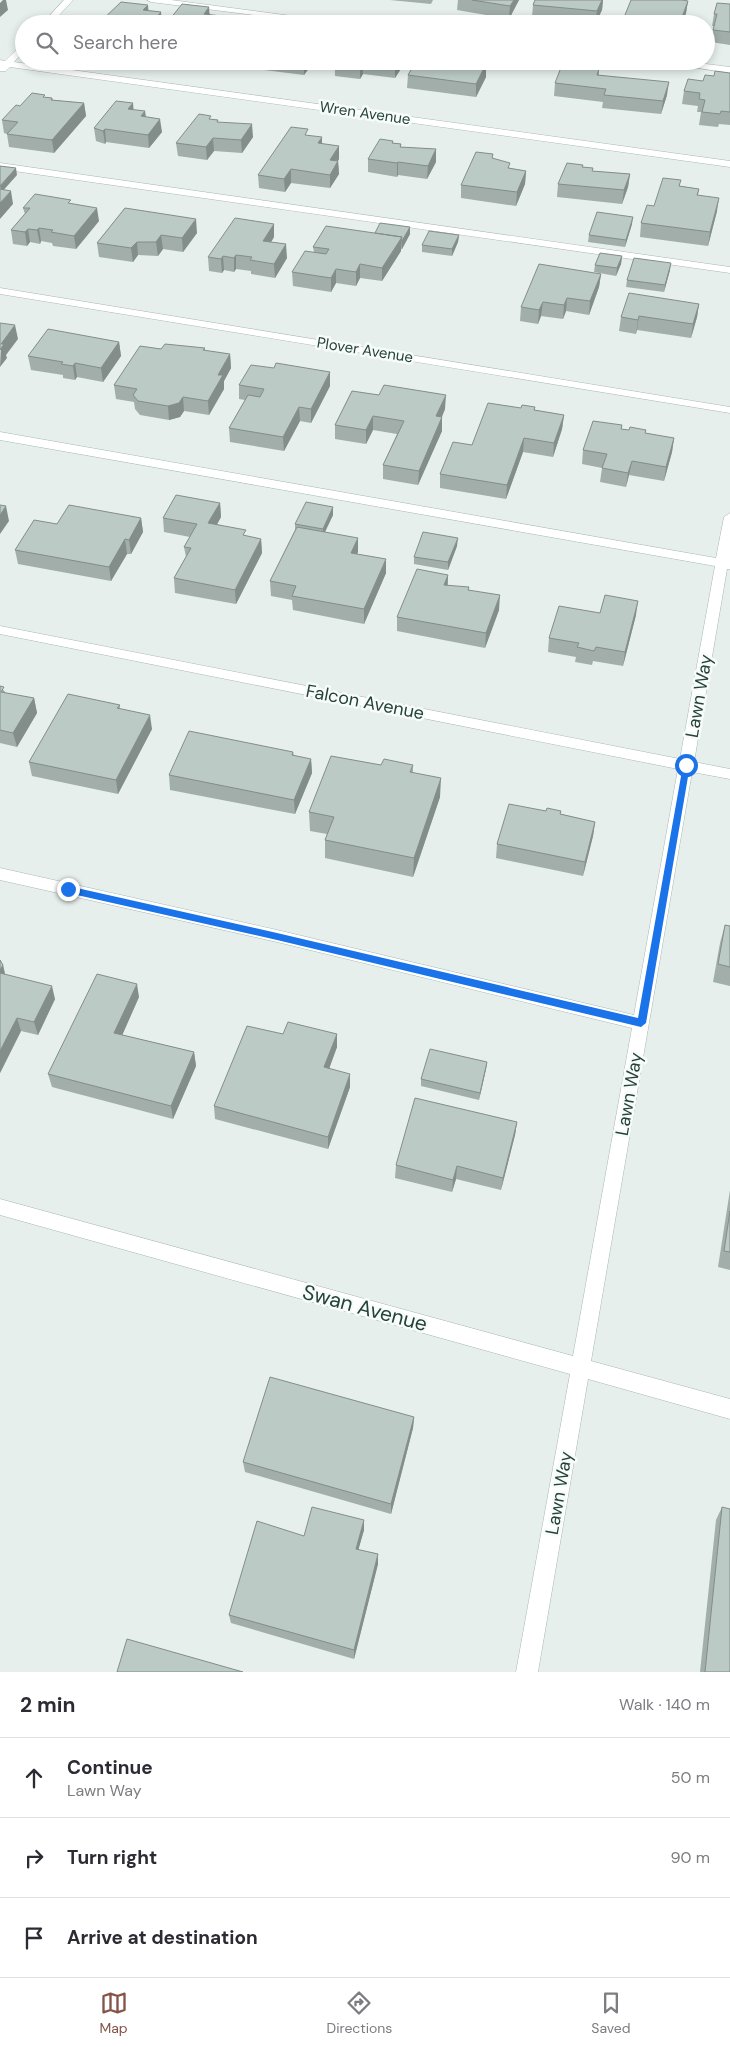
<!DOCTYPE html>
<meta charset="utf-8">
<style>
:root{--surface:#fff;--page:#f7f7f7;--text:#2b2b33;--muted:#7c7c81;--line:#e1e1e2;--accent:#855347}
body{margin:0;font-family:"DM Sans",sans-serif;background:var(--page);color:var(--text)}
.stop{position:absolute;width:15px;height:15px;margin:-11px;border:4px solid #1a73e8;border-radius:50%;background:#fff}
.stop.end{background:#1a73e8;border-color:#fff;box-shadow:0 1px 5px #0008}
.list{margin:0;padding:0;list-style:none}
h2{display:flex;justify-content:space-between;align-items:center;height:65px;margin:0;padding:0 20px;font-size:21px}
h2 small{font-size:16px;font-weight:400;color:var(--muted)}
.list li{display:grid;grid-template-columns:32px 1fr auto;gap:15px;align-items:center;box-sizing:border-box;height:80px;padding:0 20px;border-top:1px solid var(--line)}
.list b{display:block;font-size:19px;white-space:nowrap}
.list p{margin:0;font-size:16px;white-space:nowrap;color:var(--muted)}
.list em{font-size:16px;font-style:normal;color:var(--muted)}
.icon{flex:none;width:28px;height:28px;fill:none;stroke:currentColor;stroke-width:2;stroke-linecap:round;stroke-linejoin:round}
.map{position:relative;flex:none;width:730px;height:1672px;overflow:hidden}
.search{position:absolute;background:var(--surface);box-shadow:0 2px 8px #0003;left:15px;right:15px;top:15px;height:55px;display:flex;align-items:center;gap:12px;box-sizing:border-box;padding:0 18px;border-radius:28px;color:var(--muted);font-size:19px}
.sheet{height:305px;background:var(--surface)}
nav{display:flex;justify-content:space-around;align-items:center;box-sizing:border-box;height:70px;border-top:1px solid var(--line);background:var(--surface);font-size:14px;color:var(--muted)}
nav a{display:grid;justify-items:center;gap:2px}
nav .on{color:var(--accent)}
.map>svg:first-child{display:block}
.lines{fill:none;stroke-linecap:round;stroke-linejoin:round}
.minor-casing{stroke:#a8b8b2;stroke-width:1}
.minor{fill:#fff;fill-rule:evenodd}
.wall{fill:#a1aea9}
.shaded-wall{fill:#838d89}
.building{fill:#bbcac4;stroke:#838d89}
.route{fill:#1a73e8}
.labels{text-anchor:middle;stroke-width:5;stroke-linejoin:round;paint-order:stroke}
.far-street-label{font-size:15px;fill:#24423a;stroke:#f7fbf9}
.street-label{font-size:18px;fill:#24423a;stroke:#f7fbf9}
.near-street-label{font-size:21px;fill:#24423a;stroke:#f7fbf9}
</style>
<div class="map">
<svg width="730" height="1672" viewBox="0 0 730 1672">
<rect width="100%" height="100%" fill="#e6efeb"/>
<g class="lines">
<defs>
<path id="minor" d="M64,0H73L51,24H42Z
M147,0H171L352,24H325L151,2Z
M24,43V51L14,62L730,161V167L10,67L6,71H0V60L5,61Z
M655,61H682L730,67V73Z
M0,163L730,267V273L0,169Z
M0,288L730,407V413L0,294Z
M0,432L716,558L724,517L730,513V569H727L694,762L730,769V779L692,772L591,1361L730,1399V1419L588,1379L538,1672H516L570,1374L0,1215V1199L573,1356L632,1028L277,942L0,880V868L277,930L634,1015L678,769L0,634V626L680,759L715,566L0,440Z"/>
</defs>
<use href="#minor" class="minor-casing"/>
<use href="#minor" class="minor"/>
</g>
<path class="wall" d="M390,0H433L431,4Z
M458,0H519L509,19L457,10Z
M535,0H603L602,10L595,24L532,17L533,5Z
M688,1L686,13L682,24H622L623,20Z
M730,4V45L711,42L714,26H712L714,14Z
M241,61H314L304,75L248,68V62Z
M326,61H404V64L395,78L363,74L360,79L335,76V70L326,69Z
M599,69V75L667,95L661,114L602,108L603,102L554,96L555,83Z
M730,73V125L719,124L718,127L699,125L701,112H697L698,106L682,104L684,91L714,76Z
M408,75L486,77L476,97L407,88Z
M45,97L52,98L53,100L84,103L86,116L54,153L9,147L7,134L4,133L2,120L20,106Z
M133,103V110L145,111L146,117L162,132L149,148L106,142L105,144L96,141L94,128Z
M212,119L218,120V122L253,137L242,153L214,151L207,160L178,156L176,143Z
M308,135L322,143L339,159L338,161L339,174L330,188L291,183L285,192L259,188L258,175Z
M393,141V143L401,144V147L436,149V162L427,179L398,175L397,177L368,172V159Z
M493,159L510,168L526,171L525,184L516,206L461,198V185Z
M583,165V167L593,171L630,174L628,187L622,204L557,197L558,184Z
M680,186L699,189L698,195L717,211L708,246L640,237L641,223L654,206Z
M72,204L99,221L76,249L53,246L52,243L41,241L40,244L30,242L27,246L13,244L11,230L25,214L23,208Z
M125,208L197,233L183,252L163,249L158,256L138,255L133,262L99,257L97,243Z
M632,224L625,247L588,242L589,235Z
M410,227V234L402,249H401V251L382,281L360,278L356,286L336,283L331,292L293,286L292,272L314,252L313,247Z
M459,235L458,242L452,256L422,252V245Z
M274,237L271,242L287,258L275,278L251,274V271L236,269L234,272L224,270L222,273L209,271L208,257Z
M622,256L621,264L616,276L594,272L595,265Z
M670,270L664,292L626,287L627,280Z
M601,274L599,287L589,315L566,311L563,319L541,316L538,324L520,321L521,307Z
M699,304L697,317L691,338L637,330L636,334L619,331L621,317Z
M119,342L121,356L103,382L77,377L75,380L63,378V375L31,370L28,356Z
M205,348V351L230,354L231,368L224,381V389L209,415L184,411L180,417L169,420L140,415L135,409L134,402L116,399L114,385L161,349Z
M274,368L330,372V386L311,423L300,421L284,451L230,442L229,428L245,400L239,399V385Z
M352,391L445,409L442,417V431L418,485L383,479V465L397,434L373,430L366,444L335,439V425Z
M535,407V410L564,415L562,429L553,457L523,452L506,499L440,488V474L472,445L521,408Z
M622,425L621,429L674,438L672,452L664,481L629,475L626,487L600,482L602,468L582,464L583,450Z
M220,503L221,517L217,524L246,536L261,539L262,553L236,604L175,593L174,578L186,557L184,547L190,537L164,532L163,518Z
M333,507V515L325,532L358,552L357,554L386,573L364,624L293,610L292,600L271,596L270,581L295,530V524Z
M141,518L143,532L131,554H127L111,581L18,564L15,550L57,524Z
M457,546L448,570L414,564V557Z
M448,575V585L469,590L499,610L485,648L397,631V617Z
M600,613L636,615L623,666L593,661L592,665L575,662L576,657L548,652L549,638Z
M0,686L6,693L34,698L37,713L17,747L0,743Z
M120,705V709L152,729L118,794L32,776L29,762Z
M293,752L294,756L311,759L312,773L295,814L170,790L169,775Z
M381,765H413V773L440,797L413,877L325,858V840L327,834L310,831L309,812Z
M561,814L595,822L593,836L583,876L496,858L497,844Z
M725,925L730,926V986L713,982L720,943Z
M0,960L3,965L5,974L55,999L38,1035L21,1031L0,1073Z
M139,997L122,1035L194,1052L196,1066L173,1119L52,1087L48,1074Z
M283,1034H337V1047L329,1068L350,1087L328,1149L215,1119L214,1106Z
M487,1062L486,1069L479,1100L421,1086V1079Z
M517,1122L515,1135L501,1190L456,1179L452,1192L395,1178L396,1165Z
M730,1190V1270L718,1267Z
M414,1417L413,1428L391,1514L245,1472L243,1462Z
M722,1507L730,1672H700L716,1520Z
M364,1530L358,1550L378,1554V1564L354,1659L231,1623L229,1615L304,1536Z"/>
<path class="shaded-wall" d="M3,0H6L8,10L0,17V3Z
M514,0H519L509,19L510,6Z
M602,0H603L602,10L595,24L597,11Z
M688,1L686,13L682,24H681V20Z
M148,5L149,17L143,10Z
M209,7L210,19L204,14Z
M161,12L162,24H151Z
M247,19V24H243Z
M305,61H314L304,75V63Z
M363,61V74L360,79V66Z
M398,61H404V64L395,78V66Z
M486,64V77L476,97V84Z
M669,82L667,95L661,114L663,101Z
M84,103L86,116L54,153L52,140Z
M133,103L134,116L128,109Z
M145,111L146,124L141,116Z
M160,119L162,132L149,148L148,135Z
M252,124L253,137L242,153L241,140Z
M105,129L106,142L105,144L103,131Z
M322,137V150L318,143Z
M213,138L214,151L207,160L206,147Z
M339,146V159L330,173V160Z
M436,149V162L427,179L428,166Z
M338,161L339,174L330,188V175Z
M398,162V175L397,177V163Z
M16,168L17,175L1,193L0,186Z
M291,169V183L285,192L284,179Z
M526,171L525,184L516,206L517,192Z
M630,174L628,187L622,204L624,190Z
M11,191L13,204L0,219V203Z
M719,198L717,211L708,246L710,232Z
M97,208L99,221L76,249L74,236Z
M633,217L632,224L625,247L626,240Z
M196,219L197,233L183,252L182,238Z
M274,224V237L264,254L263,241Z
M410,227V234L402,249V241Z
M39,228L41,241L40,244L37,230Z
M28,229L30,242L27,246L25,232Z
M161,235L163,249L158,256L156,242Z
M459,235L458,242L452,256V249Z
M402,237L401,251L382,281V268Z
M137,242L138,255L133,262L131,248Z
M286,244L287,258L275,278L274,264Z
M236,255V269L234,272V258Z
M223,256L224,270L222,273L221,259Z
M622,256L621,264L616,276L617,268Z
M671,263L670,270L664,292L665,285Z
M360,264V278L356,286V272Z
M336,269V283L331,292V278Z
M601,274L599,287L589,315L590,301Z
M567,298L566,311L563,319L564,305Z
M543,302L541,316L538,324L539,310Z
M699,304L697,317L691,338L693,324Z
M639,316L637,330L636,334L638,320Z
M15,325L18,339L6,355L7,358L0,367L1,344Z
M119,342L121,356L103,382L101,368Z
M230,354L231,368L224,381V389L209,415L208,401L218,375Z
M75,363L77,377L75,380L73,366Z
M330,372V386L311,423V409Z
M446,395L445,409L436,430V416Z
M183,397L184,411L180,417L169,420L168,406Z
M299,407L300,421L284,451L283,437Z
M564,415L562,429L553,457L554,443Z
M373,416V430L366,444V430Z
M442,417V431L418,485L419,471Z
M524,438L523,452L506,499L507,485Z
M674,438L672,452L664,481L666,467Z
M632,461L629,475L626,487L628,473Z
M220,503L221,517L210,537L208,523Z
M6,506L9,521L0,534V515Z
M333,507V515L323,536V529Z
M141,518L143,532L131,554L129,540Z
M358,538V552L351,567V553Z
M458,538L457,546L448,570V562Z
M125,539L127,554L111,581L109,567Z
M261,539L262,553L236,604L235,590Z
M386,559V573L364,624V609Z
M448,575L447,589L444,585Z
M500,595L499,610L485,648L486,633Z
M638,601L636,615L623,666L625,652Z
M34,698L37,713L17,747L13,733Z
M150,715L152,729L118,794L116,780Z
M311,759L312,773L295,814L294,800Z
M441,778L440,797L413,877L414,858Z
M595,822L593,836L583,876L585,862Z
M3,965L6,979L0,978V970Z
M137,984L139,997L117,1047L114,1033Z
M52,986L55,999L38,1035L34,1022Z
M17,1018L21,1031L0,1073V1051Z
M337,1034V1047L325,1080L324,1067Z
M194,1052L196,1066L173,1119L171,1106Z
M487,1062L486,1069L479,1100L480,1093Z
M350,1074V1087L328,1149V1137Z
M517,1122L515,1135L501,1190L503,1178Z
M457,1166L456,1179L452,1192L453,1180Z
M414,1417L413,1428L391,1514V1504Z
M364,1520V1530L356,1558V1549Z
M378,1554V1564L354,1659V1650Z"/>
<path class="building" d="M472,0H514L510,6Z
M535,0H602L597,11L533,5Z
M631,0H682L688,1L681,20L657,17L654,24L623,20Z
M121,2L148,5L143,10L161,12L151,24H98Z
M717,3L730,4V32L713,30L717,14H714Z
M182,4L209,7L204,14L247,19L243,24H166Z
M292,61H305L304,63Z
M337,61H398L395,66L363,61L360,66L335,63Z
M416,61H456L486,64L476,84L408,75Z
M562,65L599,69L597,75L669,82L663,101L604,95L606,89L555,83Z
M715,71L730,73V112L721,111L720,114L702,112L705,100L699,99L700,93L684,91L688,79L703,81L705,75L714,76Z
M32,93L45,95L43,97L52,98L51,100L84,103L52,140L7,134L18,122L2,120L16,105L20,106Z
M116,101L133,103L128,109L145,111L141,116L160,119L148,135L105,129L103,131L94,128Z
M199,114L211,116L209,119L218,120L217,122L252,124L241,140L213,138L206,147L176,143Z
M291,127L308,129L305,135L322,137L318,143L339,146L330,160L338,161L330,175L291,169L284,179L258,175Z
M380,139L393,141L392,143L401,144L400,147L436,149L428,166L398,162L397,163L368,159Z
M476,152L493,154L492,158L510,163L508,168L526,171L517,192L461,185Z
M567,163L583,165L582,167L593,168L592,171L630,174L624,190L558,184Z
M0,166L16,168L0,186Z
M663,178L681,180L679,186L699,189L697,195L719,198L710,232L641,223L647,205L654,206Z
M0,189L11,191L0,203Z
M35,194L71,200L68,203L97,208L74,236L51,232L53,230L39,228L37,230L28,229L25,232L11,230L30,208H23Z
M125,208L196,219L182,238L161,235L156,242H137L131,248L97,243Z
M597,212L633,217L626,240L589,235Z
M235,218L274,224L263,241L286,244L274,264L250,260L252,257L236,255L234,258L223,256L221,259L208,257Z
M380,223L410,227L402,241H401L402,237L375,233Z
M326,226L402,237L382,268L360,264L356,272L336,269L331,278L292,272L305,251L326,254L329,249L313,247Z
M429,231L459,235L452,249L422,245Z
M600,253L622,256L617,268L595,265Z
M634,258L671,263L665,285L627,280Z
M539,264L601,274L590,301L567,298L564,305L543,302L539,310L521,307Z
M629,293L699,304L693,324L639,316L638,320L621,317Z
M0,323L15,325L1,344H4L0,350Z
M48,329L119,342L101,368L75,363L73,366L61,364L63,362L28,356Z
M165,344L205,348L203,350L230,354L218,375H223L208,401L183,397L179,403L168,406L138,401L133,395L137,389L114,385L140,346L161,349Z
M276,363L330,372L311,409L299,407L283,437L229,428L248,395L260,397L264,389L239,385L251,365L274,368Z
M384,385L446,395L436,416L442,417L419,471L383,465L404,421L373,416L366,430L335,425L352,391L379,395Z
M488,403L521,408L522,405L535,407L534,410L564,415L554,443L524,438L507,485L440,474L453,442L472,445Z
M593,421L622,425L621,429L629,430L630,427L646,430L645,433L674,438L666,467L632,461L628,473L602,468L607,454L583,450Z
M176,495L220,503L208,523L246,530L243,535L261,539L235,590L174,578L191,548L184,547L197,524L163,518Z
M306,502L333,507L323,529L295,524Z
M0,505L6,506L0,515Z
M69,505L141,518L129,540L125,539L109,567L15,550L34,520L57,524Z
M297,527L358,538L351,553L386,559L364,609L292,596L296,586L270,581Z
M423,532L458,538L448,562L414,557Z
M417,569L448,575L444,585L469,587L468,590L500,595L486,633L397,617Z
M605,595L638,601L625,652L596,647L594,651L577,647L579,643L549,638L559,606L600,613Z
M0,686L4,687L1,692L34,698L13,733L0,730Z
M68,694L120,705L117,708L150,715L116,780L29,762Z
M189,731L293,752L292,755L311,759L294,800L169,775Z
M331,756L381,765L384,759L413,765L410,772L441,778L414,858L325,840L334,817L309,812Z
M509,804L546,811L547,808L561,811L560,814L595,822L585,862L497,844Z
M725,925L730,926V967L718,964Z
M0,960L3,965L0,970Z
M0,973L52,986L34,1022L17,1018L0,1051Z
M97,974L137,984L114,1033L194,1052L171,1106L48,1074Z
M288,1022L337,1034L324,1067L350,1074L328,1137L214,1106L247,1026L283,1034Z
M430,1049L487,1062L480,1093L421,1079Z
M415,1098L517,1122L503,1178L457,1166L453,1180L396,1165Z
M730,1211V1252L724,1251Z
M270,1377L414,1417L391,1504L243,1462Z
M312,1507L364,1520L356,1549L378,1554L354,1650L229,1615L257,1521L304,1536Z
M722,1507L730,1509V1672H705Z
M127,1639L243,1672H117Z"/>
<path class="route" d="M686,762L690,765L646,1023L641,1027L277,940L68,893L63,889L68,886L277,933L638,1018L683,765Z"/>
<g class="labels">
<g class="far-street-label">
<text transform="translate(365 113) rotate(8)" y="5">Wren Avenue</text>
<text transform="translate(365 350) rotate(9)" y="5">Plover Avenue</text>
</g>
<g class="street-label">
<text transform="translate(699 696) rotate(-80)" y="6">Lawn Way</text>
<text transform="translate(365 702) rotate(11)" y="6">Falcon Avenue</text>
<text transform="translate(629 1094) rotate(-80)" y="6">Lawn Way</text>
<text transform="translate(559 1493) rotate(-80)" y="6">Lawn Way</text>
</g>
<g class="near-street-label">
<text transform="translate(365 1308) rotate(15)" y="7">Swan Avenue</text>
</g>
</g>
</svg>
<div class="stop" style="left:686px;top:765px"></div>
<div class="stop end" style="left:68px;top:889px"></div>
<div class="search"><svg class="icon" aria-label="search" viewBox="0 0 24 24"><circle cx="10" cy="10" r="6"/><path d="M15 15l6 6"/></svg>Search here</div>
</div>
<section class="sheet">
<h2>2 min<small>Walk · 140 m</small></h2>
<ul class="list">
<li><svg class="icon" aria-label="ahead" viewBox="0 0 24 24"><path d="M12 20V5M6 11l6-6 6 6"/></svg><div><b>Continue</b><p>Lawn Way</p></div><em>50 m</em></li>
<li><svg class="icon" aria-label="right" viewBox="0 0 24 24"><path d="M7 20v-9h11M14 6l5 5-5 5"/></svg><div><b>Turn right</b></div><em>90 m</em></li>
<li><svg class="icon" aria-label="arrive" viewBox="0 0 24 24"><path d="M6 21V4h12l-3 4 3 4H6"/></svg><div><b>Arrive at destination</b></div></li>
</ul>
</section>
<nav>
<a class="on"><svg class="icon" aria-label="map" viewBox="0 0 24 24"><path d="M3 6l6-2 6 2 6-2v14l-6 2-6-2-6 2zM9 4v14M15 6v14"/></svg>Map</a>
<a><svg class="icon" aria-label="directions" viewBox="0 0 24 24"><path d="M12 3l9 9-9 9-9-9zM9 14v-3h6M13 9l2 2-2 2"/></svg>Directions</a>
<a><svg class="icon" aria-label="saved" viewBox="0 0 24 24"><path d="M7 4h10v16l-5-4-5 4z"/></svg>Saved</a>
</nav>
